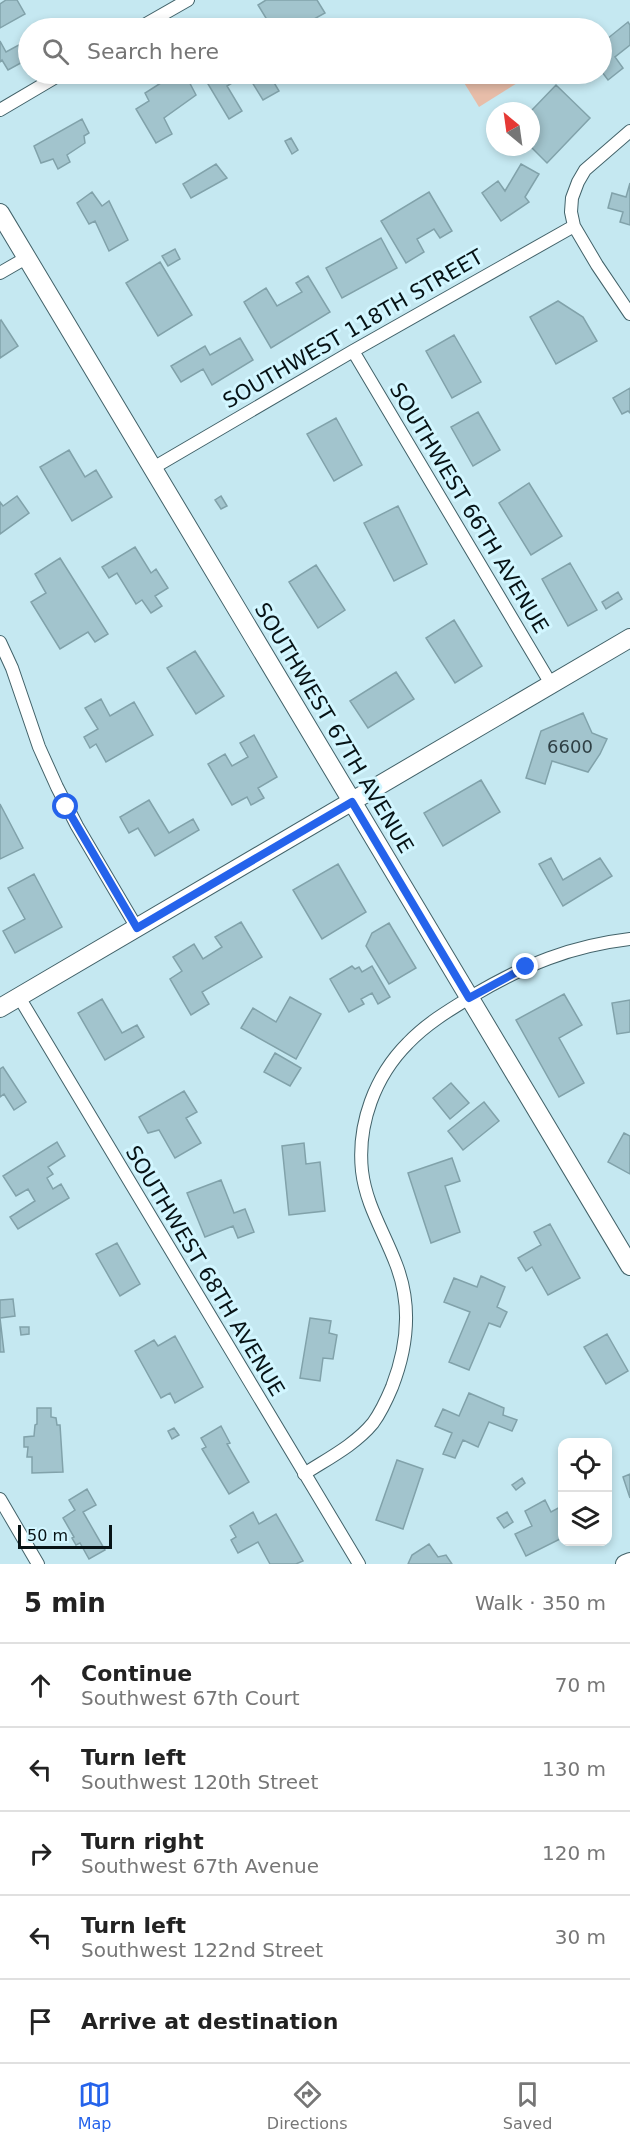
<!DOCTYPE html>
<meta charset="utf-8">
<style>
:root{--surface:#fff;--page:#f6f6f6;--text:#222;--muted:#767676;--line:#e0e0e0;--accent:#2563eb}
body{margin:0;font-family:"DejaVu Sans",sans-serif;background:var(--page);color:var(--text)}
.controls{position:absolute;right:18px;bottom:18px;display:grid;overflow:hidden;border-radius:12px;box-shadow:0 3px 9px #0003}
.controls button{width:54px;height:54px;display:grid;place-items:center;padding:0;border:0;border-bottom:2px solid var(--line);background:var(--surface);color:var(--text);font:30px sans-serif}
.compass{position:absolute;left:486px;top:102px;width:54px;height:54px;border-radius:50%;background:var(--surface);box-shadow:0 3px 9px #0003;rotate:331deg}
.scale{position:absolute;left:18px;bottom:15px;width:94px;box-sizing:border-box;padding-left:6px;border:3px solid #071316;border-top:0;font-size:16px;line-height:21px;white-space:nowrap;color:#071316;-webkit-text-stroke:4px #d2f6ff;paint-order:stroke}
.stop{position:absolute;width:18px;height:18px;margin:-14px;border:4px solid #2563eb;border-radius:50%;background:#fff}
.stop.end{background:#2563eb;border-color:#fff;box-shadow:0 2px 6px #0008}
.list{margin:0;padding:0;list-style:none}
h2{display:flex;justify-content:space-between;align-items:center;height:78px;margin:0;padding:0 24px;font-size:26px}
h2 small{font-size:20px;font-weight:400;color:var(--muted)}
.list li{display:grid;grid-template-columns:39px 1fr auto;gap:18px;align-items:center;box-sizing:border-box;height:84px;padding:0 24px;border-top:2px solid var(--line)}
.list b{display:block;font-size:22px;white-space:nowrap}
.list p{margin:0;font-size:20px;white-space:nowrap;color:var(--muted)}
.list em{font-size:20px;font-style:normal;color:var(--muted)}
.icon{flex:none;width:33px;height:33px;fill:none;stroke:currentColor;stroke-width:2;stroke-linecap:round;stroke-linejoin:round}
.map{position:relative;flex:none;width:630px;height:1564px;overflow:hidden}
.search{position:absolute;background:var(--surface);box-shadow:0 3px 9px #0003;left:18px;right:18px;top:18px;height:66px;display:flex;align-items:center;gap:15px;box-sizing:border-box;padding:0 21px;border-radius:33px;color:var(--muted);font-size:22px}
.sheet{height:498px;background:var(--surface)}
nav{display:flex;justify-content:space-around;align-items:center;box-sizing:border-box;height:84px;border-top:2px solid var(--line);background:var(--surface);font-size:16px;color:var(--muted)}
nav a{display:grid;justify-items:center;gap:3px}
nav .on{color:var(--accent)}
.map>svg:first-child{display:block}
.green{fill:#e7bda9}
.building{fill:#a2c4cd;stroke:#81a2aa;stroke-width:1.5}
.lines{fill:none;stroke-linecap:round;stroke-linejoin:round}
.street-casing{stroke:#426269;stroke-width:14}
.secondary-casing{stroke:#426269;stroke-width:20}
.street{stroke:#fff;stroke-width:12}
.secondary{stroke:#fff;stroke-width:18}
.route{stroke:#2563eb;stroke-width:8}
.labels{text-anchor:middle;stroke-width:6;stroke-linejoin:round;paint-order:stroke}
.number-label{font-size:18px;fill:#2e3f44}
.street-label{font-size:21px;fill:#071316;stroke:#d2f6ff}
</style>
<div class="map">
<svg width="630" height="1564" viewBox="0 0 630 1564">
<rect width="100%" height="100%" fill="#c5e8f1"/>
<path class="green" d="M475,74H529L530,75L479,107L463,81Z"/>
<path class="building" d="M6,0H17L25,14L0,28V4Z
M266,0H317L325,13L298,28H272L258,5Z
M236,19L242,28H220Z
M628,22L630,25V45L615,57L623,68L608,80L602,72V62L605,59L602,54V43Z
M28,40V59L8,70L2,60L0,62V41L6,52Z
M158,74H185L196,95L164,118L172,134L156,143L136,109L149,101L145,93L164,81Z
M202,74H269L279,91L263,100L247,74L227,86L242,111L229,119Z
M556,85L590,118L547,163L531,147V111Z
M82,119L89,133L84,136L85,143L67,155L70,162L58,169L53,159L41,163L34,146Z
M291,138L298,150L292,154L285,141Z
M216,164L227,178L191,198L183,184Z
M521,164L539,174L525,197L529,202L501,221L482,193L498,181L505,191Z
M630,183V225L620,222L623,212L608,208L612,193L626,197Z
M92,192L102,206L109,201L128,240L109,251L95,221L89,224L77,203Z
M429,192L452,231L440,238L434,229L417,239L424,252L406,263L381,221Z
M381,238L397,268L342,298L326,268Z
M175,249L180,259L168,266L162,256Z
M160,262L192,315L158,336L126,283Z
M308,276L330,312L271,348L244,302L266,288L277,306L302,292L296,283Z
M558,301L583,317L597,341L556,364L530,317Z
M1,320L18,346L0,358V321Z
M454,335L481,382L452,398L426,351Z
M240,338L253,360L212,385L203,369L181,382L171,366L205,346L210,355Z
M630,388V413L628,411L622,414L613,398Z
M478,412L500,450L473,466L451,427Z
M336,418L362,465L334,481L307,434Z
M69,450L85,477L96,470L112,497L72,521L40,467Z
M529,483L562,536L531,555L499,503Z
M17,496L29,513L0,534V502L3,506Z
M221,496L227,506L221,509L215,500Z
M398,506L427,564L394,581L364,523Z
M135,547L151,573L156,569L168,588L155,596L162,606L151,613L142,600L136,604L117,573L109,578L102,567Z
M60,558L108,634L95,642L88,632L60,649L31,602L46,593L35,574Z
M570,563L597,610L568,626L542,579Z
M316,565L345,610L318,628L289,582Z
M618,592L622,599L606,609L602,602Z
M454,620L482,666L455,683L426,638Z
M195,651L224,696L196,714L167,668Z
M396,672L414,699L368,728L350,701Z
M101,699L110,716L134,702L153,735L106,762L96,744L90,748L84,737L98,729L85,708Z
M583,713L592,733L607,739L600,754L588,772L552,761L545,784L526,778L541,731Z
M254,735L277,777L258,788L264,798L251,805L247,797L232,805L208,764L225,754L232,766L248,757L240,743Z
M481,780L500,812L443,846L424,813Z
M149,800L169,833L193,819L199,830L155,856L138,828L129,833L120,817Z
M0,804L23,848L0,859Z
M551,858L563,880L600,858L612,876L563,906L539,864Z
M338,864L366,912L322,939L293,890Z
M34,874L62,927L15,953L3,931L25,919L8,888Z
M241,922L262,957L202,992L209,1004L191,1015L170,979L182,971L173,957L194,944L203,959L222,947L215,937Z
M389,923L416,968L389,984L366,946L372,933Z
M352,966L355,969L359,967L362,972L372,966L390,997L378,1004L372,993L361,999L364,1004L349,1012L330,979Z
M564,994L582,1025L559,1038L584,1083L559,1097L516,1020Z
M290,997L321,1014L296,1059L241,1028L253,1008L276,1022Z
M102,999L122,1033L137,1025L144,1037L105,1060L78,1013Z
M630,1000V1032L617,1034L612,1003Z
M275,1053L301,1068L290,1086L264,1072Z
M3,1067L26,1102L14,1110L4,1094L0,1097V1069Z
M451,1083L469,1103L450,1119L433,1098Z
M184,1091L197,1112L186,1118L201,1143L175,1158L159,1130L148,1133L139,1117Z
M484,1102L499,1121L463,1150L448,1131Z
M624,1133L630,1136V1174L608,1162Z
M57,1142L65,1156L48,1167L53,1174L47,1178L53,1189L61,1184L69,1198L18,1229L10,1217L35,1201L28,1189L16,1196L3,1176Z
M304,1143L306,1164L320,1162L325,1211L289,1215L282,1146Z
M452,1158L460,1181L445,1186L460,1232L431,1243L408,1173Z
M221,1180L234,1213L245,1209L254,1232L238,1238L233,1226L205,1237L187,1193Z
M550,1224L580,1278L548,1295L532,1267L526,1271L518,1258L541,1245L534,1232Z
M117,1243L140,1284L120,1296L96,1254Z
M481,1276L505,1287L497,1307L507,1312L500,1327L489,1323L469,1370L449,1362L470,1312L444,1302L454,1278L477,1287Z
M13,1299L15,1316L0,1318V1300Z
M0,1318L4,1352H0Z
M310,1318L331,1321L329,1333L337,1335L333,1359L323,1358L320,1381L300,1378Z
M20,1327H29V1334L21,1335Z
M607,1334L628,1371L606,1384L584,1347Z
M175,1336L203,1387L175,1403L170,1393L161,1398L135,1351L154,1340L158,1346Z
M469,1393L504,1408L503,1415L517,1420L512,1431L489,1422L478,1447L463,1440L455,1458L443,1454L452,1433L435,1426L443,1409L459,1416Z
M37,1408H51V1417L56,1418L57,1425H60L63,1472L32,1473V1457H27L28,1447H24V1437L34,1436L35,1425L37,1424Z
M221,1426L230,1443L227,1444L249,1482L229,1494L202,1449L206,1447L201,1438Z
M174,1428L179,1435L172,1439L168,1431Z
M397,1460L423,1469L403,1529L376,1520Z
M630,1474V1498L623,1477Z
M522,1478L525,1483L516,1490L512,1485Z
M87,1489L96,1505L83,1512L105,1550L89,1559L80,1543L76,1545L72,1538L74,1537L63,1518L75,1510L69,1500Z
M545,1500L551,1512L562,1506V1538L526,1556L515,1534L532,1526L525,1511Z
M253,1512L259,1524L276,1514L303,1561L296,1564H270L258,1542L238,1553L231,1540L236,1537L230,1526Z
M507,1512L513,1522L504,1528L497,1518Z
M429,1544L438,1557L446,1555L452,1564H408L412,1555Z"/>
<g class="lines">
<defs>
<path id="street" d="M139,28L188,0
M0,110L61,74
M630,131L585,170L578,182L572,198L571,212L574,226L597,265L630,314
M0,273L26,258
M353,351L551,684
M153,468L353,351L574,226
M0,642L12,668L39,747L57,787L77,826L137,928
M19,997L359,1564
M304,1474C327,1459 355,1445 373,1423C381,1412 387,1399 392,1387C408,1346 412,1305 396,1264C384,1232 366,1205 362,1171C357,1124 375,1076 408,1043C427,1023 451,1009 474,995C525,965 570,946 630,939
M0,1499L38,1564"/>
<path id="secondary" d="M0,213L630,1266
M0,1008L630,638
M625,1564L630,1562"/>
</defs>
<use href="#street" class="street-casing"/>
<use href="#secondary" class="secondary-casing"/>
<use href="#street" class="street"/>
<use href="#secondary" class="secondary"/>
</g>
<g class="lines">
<path class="route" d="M66,807L137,928L352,802L469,998L526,967"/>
</g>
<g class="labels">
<g class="number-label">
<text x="570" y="753">6600</text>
</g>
<g class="street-label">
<text transform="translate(353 329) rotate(-30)" y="7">SOUTHWEST 118TH STREET</text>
<text transform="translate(469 508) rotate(59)" y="7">SOUTHWEST 66TH AVENUE</text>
<text transform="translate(334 728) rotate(59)" y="7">SOUTHWEST 67TH AVENUE</text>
<text transform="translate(205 1271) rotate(59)" y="7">SOUTHWEST 68TH AVENUE</text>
</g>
</g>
</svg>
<div class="controls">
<button><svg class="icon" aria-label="locate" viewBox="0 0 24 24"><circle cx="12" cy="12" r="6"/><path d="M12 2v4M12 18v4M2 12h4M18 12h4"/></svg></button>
<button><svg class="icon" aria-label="layers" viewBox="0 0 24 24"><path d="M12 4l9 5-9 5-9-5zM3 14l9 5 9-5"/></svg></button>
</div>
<svg class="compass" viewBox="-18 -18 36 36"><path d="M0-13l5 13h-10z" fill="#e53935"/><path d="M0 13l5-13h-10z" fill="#767676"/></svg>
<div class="scale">50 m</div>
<div class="stop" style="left:66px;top:807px"></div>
<div class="stop end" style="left:526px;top:967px"></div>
<div class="search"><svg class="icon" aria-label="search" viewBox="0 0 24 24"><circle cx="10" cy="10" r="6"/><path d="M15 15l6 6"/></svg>Search here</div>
</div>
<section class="sheet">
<h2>5 min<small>Walk · 350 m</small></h2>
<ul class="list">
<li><svg class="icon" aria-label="ahead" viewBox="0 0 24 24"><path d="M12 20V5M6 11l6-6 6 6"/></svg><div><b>Continue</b><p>Southwest 67th Court</p></div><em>70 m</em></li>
<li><svg class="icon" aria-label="left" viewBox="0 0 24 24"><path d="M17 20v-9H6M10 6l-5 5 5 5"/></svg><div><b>Turn left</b><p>Southwest 120th Street</p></div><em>130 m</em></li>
<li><svg class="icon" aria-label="right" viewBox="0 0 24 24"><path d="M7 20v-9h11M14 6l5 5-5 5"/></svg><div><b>Turn right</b><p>Southwest 67th Avenue</p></div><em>120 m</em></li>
<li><svg class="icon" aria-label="left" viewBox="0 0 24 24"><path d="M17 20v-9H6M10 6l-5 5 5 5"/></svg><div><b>Turn left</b><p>Southwest 122nd Street</p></div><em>30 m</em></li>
<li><svg class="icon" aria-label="arrive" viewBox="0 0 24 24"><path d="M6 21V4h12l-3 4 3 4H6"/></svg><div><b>Arrive at destination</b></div></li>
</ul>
</section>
<nav>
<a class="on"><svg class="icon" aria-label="map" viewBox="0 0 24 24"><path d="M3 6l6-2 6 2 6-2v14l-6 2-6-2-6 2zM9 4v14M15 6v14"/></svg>Map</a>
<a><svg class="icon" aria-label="directions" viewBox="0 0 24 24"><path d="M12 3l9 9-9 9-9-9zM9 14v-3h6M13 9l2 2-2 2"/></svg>Directions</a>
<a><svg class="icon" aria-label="saved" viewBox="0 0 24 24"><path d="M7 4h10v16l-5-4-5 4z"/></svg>Saved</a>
</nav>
